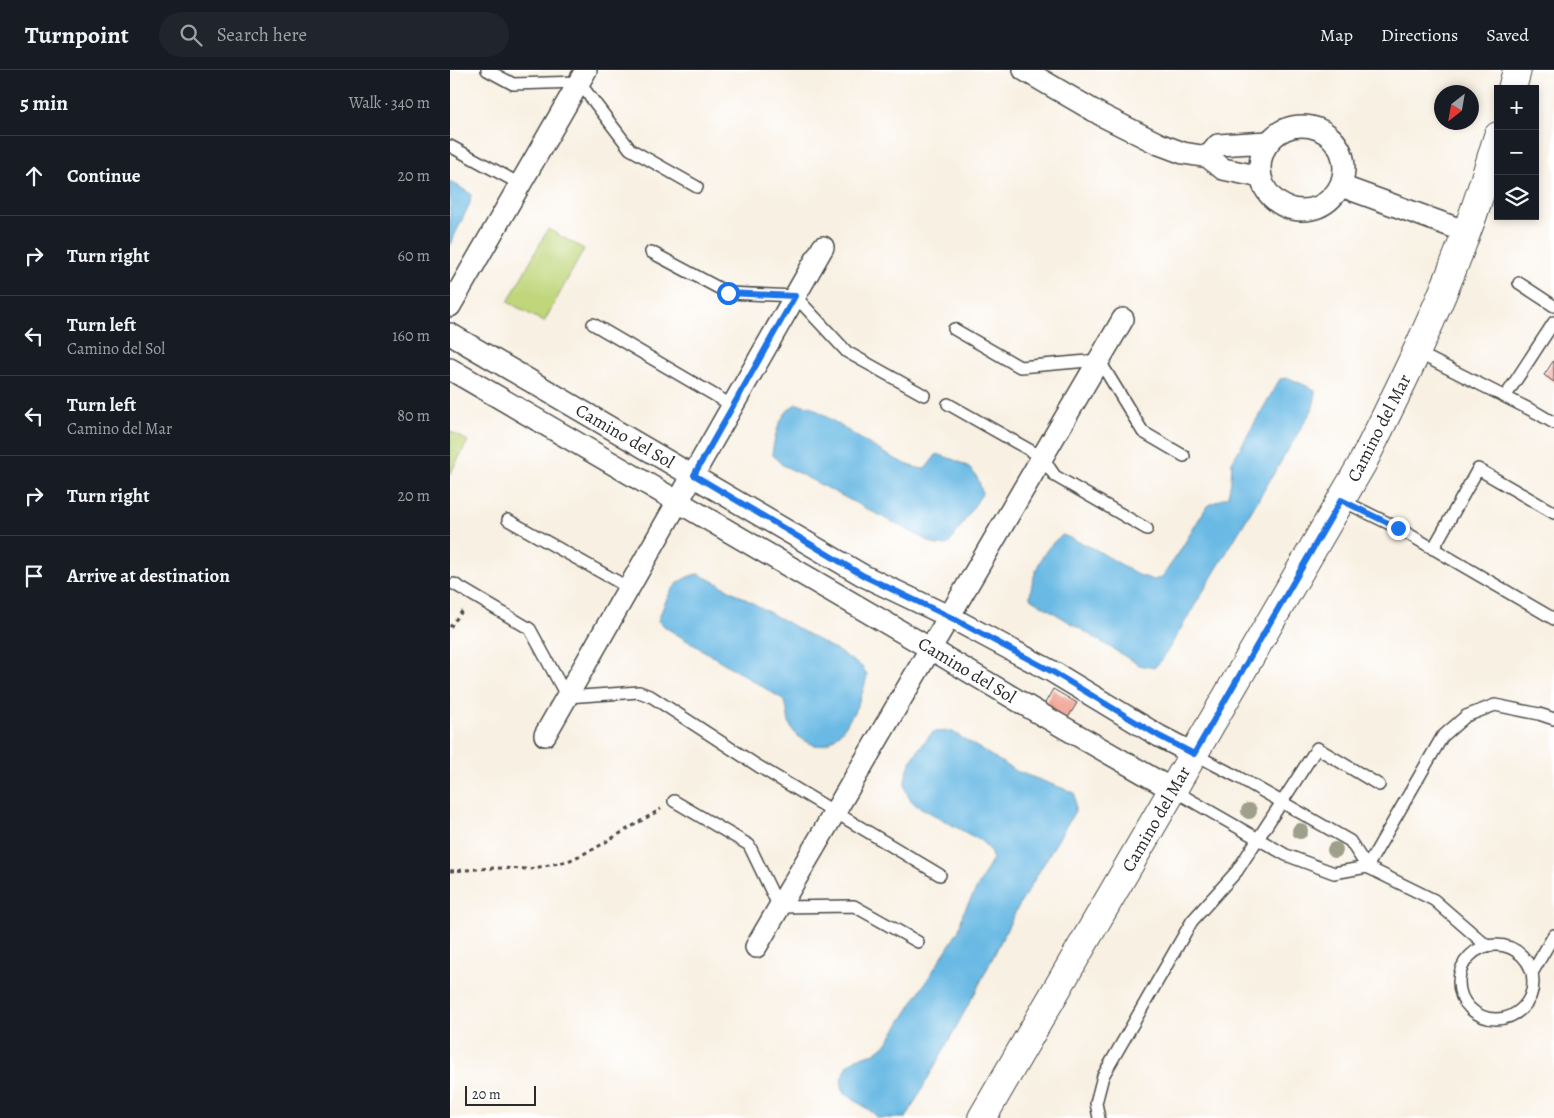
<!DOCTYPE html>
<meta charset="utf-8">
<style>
:root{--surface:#171b24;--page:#20242c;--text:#f1f3f6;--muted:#9ea1a6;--line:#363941}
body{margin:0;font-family:Alegreya,serif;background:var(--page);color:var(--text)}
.controls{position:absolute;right:15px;top:15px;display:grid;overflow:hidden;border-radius:0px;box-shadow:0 2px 8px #0003}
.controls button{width:45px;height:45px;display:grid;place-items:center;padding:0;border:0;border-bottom:1px solid var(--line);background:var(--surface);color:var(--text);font:25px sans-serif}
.compass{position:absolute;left:984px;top:15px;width:45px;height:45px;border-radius:50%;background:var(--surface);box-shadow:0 2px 8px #0003;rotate:211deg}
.scale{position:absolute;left:15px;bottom:12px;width:71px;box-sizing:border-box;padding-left:5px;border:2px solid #2b2b2b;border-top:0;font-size:14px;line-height:18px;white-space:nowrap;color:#2b2b2b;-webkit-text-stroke:4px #fff;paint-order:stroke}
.stop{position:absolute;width:15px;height:15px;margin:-11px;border:4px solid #1a73e8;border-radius:50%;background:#fff}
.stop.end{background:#1a73e8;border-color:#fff;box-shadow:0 1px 5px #0008}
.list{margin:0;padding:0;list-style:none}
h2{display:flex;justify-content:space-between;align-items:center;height:65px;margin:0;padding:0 20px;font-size:21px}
h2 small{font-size:16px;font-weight:400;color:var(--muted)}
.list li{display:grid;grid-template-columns:32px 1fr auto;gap:15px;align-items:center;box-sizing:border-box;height:80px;padding:0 20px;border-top:1px solid var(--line)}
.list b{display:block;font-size:19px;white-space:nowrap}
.list p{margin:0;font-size:16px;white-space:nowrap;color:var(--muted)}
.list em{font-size:16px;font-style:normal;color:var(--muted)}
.icon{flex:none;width:28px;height:28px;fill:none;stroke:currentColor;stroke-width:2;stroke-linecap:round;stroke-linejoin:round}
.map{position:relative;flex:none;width:1104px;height:1048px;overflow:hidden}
header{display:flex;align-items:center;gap:30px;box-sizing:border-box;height:70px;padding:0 25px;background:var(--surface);border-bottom:1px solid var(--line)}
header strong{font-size:24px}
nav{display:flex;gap:28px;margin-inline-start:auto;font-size:18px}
.search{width:350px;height:45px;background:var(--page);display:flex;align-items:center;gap:12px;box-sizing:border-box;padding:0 18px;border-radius:28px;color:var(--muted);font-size:19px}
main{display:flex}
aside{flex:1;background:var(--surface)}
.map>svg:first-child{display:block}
.green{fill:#bfd67a;stroke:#758052}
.water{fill:#69b9e4;stroke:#4a7288}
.building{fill:#ef9989}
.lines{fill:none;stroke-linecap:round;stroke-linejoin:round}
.lane-casing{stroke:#4a4946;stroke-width:14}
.street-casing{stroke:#4a4946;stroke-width:24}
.secondary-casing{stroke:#4a4946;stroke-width:30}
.path{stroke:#4a4946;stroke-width:3;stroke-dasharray:4 4;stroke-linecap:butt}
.lane{stroke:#fff;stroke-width:11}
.street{stroke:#fff;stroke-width:21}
.secondary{stroke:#fff;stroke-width:28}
.tree{fill:#9fa08b}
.route{stroke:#1a73e8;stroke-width:6}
.labels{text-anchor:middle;stroke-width:4;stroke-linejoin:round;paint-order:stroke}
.street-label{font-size:18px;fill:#2b2b2b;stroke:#fff}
</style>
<header>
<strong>Turnpoint</strong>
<div class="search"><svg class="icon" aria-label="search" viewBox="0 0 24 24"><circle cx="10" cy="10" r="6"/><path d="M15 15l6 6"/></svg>Search here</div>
<nav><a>Map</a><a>Directions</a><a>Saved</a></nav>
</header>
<main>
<aside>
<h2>5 min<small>Walk · 340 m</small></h2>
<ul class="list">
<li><svg class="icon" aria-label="ahead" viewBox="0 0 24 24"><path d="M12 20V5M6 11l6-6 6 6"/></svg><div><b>Continue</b></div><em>20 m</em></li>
<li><svg class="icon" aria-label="right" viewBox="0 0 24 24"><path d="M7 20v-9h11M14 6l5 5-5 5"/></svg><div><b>Turn right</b></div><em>60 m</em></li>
<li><svg class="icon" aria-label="left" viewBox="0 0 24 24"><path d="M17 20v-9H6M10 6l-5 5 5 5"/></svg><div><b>Turn left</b><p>Camino del Sol</p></div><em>160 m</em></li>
<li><svg class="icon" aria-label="left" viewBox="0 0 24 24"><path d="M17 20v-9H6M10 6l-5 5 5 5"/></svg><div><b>Turn left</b><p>Camino del Mar</p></div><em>80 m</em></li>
<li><svg class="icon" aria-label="right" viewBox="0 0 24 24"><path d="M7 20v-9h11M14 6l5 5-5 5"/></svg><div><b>Turn right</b></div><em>20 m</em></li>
<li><svg class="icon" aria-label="arrive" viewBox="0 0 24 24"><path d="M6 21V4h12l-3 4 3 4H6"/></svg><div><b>Arrive at destination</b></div></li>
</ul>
</aside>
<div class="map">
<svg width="1104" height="1048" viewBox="0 0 1104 1048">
<rect width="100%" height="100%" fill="#fff"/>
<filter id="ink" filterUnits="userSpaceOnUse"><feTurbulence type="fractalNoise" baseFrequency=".02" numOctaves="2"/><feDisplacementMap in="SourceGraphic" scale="10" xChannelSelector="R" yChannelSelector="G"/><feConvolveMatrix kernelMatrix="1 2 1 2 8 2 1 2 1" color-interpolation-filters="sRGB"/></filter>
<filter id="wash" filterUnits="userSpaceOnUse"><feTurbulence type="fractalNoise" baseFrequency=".0096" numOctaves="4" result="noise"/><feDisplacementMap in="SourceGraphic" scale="20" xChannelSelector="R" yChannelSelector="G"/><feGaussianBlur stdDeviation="1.12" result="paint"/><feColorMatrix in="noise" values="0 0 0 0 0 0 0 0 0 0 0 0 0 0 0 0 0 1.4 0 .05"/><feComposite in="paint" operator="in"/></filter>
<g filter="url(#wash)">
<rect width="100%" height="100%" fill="#f8f0e2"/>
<path class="green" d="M98,159L134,179L94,252L58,232Z
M0,361L18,371L0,404Z"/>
<path class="water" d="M0,111L21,124L20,133L0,175Z
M839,308L865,320V329L862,340L712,590L704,598L689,595L580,528C581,507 593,476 613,465L643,478L689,505L704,510L712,507L728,484L757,436L778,426L781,411L782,392L830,309Z
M346,334L360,336C385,351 450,399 475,399L487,384C511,392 528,396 532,424L499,474L496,475H486L331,394L322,384C325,365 329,344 346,334Z
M248,504L267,513L386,580L412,597L417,604C415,624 394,671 372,675C366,677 359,673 354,670C351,668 347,666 345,663C334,651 341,637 331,628L218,559L208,551C216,529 223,508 248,504Z
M501,661L566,701L625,723V741L567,839L526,921L456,1048H428L422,1042L393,1022L391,1009L398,995L406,988L425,983L437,973L509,860L513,843L543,789L539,779L531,771L466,735C440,715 466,680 483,662Z"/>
<g id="blocks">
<path class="building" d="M1104,290V312L1094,305Z
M603,619L627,633L617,649L594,635Z"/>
</g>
</g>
<g filter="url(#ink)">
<use href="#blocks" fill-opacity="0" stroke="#4a4946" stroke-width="1"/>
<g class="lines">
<defs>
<path id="lane" d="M37,0L63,14L129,12L180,79L247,117
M0,76L70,114
M201,182L278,223L345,226L397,282L474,325
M1069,213L1104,236
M143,254L283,336
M504,259L570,297L649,290L693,362L734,386
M966,282L1087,343L1104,353
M1055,327L1104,252
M498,334L592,387L605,406L697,459
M891,430L948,458L1104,549
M58,450L179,518
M983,479L1028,399L1104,443
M4,514L80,559L117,627L189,622L202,627L308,696L490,805
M744,684L788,707L900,771L917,797L984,830L1037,876
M723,720L836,785L884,803L917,797
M224,731L299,775L329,837L404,836L468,872
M917,797L992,667L1016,646L1045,635L1089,644L1104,649
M1009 912a37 37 0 1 1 74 0a37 37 0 1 1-74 0Z
M1082,903L1104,865
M649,1048L646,1033L653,1006L742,851L787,801L867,678L929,715"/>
<path id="street" d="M574,0L653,46L709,74L733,83L758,87L773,99L811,107
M810 98a42 42 0 1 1 84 0a42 42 0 1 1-84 0Z
M758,87L768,75L818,72
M891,116L1017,162
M0,236L136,0
M0,264L414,506L500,547L603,602L709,666L744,684
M0,299L481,579L587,642L723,720
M95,665L373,177
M306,877L673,249"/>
<path id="secondary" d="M1062,19L1067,0
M532,1048L912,394C950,318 988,241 1017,161C1029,130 1038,98 1048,66"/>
</defs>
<use href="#lane" class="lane-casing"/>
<use href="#street" class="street-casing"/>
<use href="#secondary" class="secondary-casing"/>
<path class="path" d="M0,557L13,540
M0,801L44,798L80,799L118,791L144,779L211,739"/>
<use href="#lane" class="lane"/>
<use href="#street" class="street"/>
<use href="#secondary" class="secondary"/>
</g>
<g class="tree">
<circle cx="799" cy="741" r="8"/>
<circle cx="850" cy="761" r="8"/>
<circle cx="885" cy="780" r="8"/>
</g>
</g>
<g class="lines" filter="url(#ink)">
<path class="route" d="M278,223L345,226L244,405L414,506L500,547L603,602L709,666L744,684L891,430L948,458"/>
</g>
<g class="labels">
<g class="street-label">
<text transform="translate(929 358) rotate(-63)" y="6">Camino del Mar</text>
<text transform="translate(175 366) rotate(30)" y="6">Camino del Sol</text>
<text transform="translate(517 600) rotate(31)" y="6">Camino del Sol</text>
<text transform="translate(706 749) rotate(-60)" y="6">Camino del Mar</text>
</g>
</g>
</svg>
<div class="controls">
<button>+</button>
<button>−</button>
<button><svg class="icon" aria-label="layers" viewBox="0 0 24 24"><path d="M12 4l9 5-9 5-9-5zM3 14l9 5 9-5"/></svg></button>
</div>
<svg class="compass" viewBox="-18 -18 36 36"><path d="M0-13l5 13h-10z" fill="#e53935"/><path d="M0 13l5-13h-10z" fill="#9ea1a6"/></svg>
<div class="scale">20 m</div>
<div class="stop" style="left:278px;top:223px"></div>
<div class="stop end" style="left:948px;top:458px"></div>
</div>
</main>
